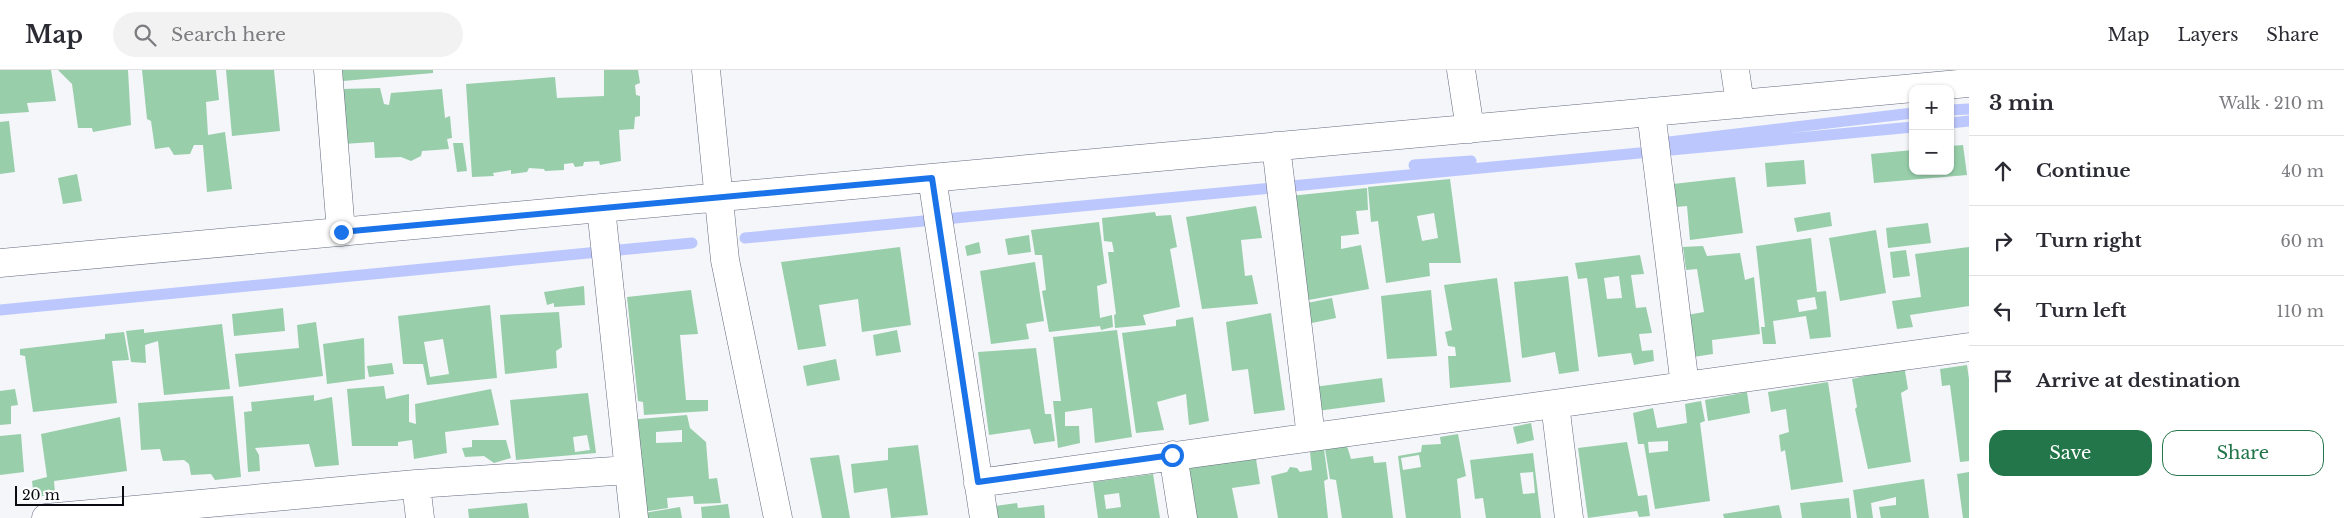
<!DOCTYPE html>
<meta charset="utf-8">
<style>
:root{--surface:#fff;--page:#f2f2f3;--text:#2b2b33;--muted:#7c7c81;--line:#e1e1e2;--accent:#227649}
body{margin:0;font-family:"Libre Baskerville",serif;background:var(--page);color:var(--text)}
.controls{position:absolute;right:15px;top:15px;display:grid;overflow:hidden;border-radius:10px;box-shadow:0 1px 4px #0004}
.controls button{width:45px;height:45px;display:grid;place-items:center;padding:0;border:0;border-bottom:1px solid var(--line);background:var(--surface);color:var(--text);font:25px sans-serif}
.scale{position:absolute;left:15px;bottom:12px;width:109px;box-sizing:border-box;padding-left:5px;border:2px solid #0a0b13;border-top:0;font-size:14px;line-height:18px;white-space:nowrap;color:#0a0b13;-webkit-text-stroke:4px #fff;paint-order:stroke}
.stop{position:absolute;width:15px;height:15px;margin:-11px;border:4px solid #1a73e8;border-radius:50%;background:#fff}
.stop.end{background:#1a73e8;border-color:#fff;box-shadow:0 1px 5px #0008}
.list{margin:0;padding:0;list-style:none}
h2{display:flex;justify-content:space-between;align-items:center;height:65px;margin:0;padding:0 20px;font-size:21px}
h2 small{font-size:16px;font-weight:400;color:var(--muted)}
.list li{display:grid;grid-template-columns:32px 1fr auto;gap:15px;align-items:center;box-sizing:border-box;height:70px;padding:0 20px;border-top:1px solid var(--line)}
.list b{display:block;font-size:19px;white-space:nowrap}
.list em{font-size:16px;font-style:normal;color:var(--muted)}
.actions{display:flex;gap:10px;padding:15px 20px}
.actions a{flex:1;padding:11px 0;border:1px solid var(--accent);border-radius:15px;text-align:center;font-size:18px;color:var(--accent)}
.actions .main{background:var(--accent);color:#fff}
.icon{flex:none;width:28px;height:28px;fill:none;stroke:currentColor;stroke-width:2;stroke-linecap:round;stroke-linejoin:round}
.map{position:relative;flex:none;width:1969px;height:448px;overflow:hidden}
header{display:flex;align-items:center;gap:30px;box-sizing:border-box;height:70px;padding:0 25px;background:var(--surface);border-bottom:1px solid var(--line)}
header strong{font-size:24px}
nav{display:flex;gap:28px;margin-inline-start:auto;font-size:18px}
.search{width:350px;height:45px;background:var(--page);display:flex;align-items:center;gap:12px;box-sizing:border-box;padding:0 18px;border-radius:28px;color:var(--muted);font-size:19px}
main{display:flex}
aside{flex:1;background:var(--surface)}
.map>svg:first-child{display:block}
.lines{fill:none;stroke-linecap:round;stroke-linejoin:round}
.stream{stroke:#bcc7fd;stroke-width:11}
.building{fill:#98ceaa;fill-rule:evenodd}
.minor-casing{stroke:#656a7f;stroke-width:29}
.minor{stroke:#fff;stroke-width:28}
.route{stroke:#1a73e8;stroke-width:6}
</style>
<header>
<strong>Map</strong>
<div class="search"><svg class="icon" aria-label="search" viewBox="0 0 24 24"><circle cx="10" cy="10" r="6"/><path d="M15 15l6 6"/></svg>Search here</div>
<nav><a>Map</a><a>Layers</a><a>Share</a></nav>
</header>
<main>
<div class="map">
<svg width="1969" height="448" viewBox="0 0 1969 448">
<rect width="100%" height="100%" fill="#f4f6fa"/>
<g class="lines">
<path class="stream" d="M1950,40L1969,39
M1950,53L1969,51
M1669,72L1913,43
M1414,95L1471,91
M745,168L1913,57
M0,240L692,173"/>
</g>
<path class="building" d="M0,0H51L56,31L27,33L29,42L0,44Z
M58,0H128L131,55L93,62L92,58H78L72,14Z
M142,0H216L219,30L206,32L208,65L225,62L232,119L207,122L203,75H194L190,84L174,85L169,77L155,79L151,51L147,49Z
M226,0H274L280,61L232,66Z
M342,0H433V3L343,11Z
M604,0H638L640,13L635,15L636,25L640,26V46L635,47L634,59L619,60L621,91L600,95L599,91L584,92L583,96L575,97L573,93L564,94V100L545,101L544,99L529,98L527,102L511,104V100L493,103L494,106L472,107L466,14L555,7L557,28L604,26Z
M380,18L384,34L389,35L391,23L442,19L445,48L450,46L452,68L447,69L449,79L422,81L421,86L411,91L401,87L375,88L374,72L343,74L341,19Z
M9,51L15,102L0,104V52Z
M453,73H463L467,101L457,102Z
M1963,75L1967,105L1874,113L1871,84L1913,80V101H1950V76Z
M1804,90L1806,114L1767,117L1765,93Z
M77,104L82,131L63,134L58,108Z
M1735,107L1743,163L1690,170L1687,136L1676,137L1673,114Z
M1450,109L1461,193H1429L1430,206L1386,213L1378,151L1371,152L1368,117ZM1434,143L1438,168L1422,171L1417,146Z
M1367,118L1368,140L1356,141L1359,164L1341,166V179L1361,175L1369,219L1303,231L1290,126Z
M1256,136L1262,168L1241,170L1245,206L1252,205L1258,234L1202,239L1186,147Z
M1155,142L1156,146L1171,145L1177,177L1170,179L1180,237L1143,245L1146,255L1115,258L1114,245L1116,244L1108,182H1114L1112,172L1104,171L1102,148Z
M1830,142L1832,156L1797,162L1794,148Z
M1099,152L1107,213L1097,216L1100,248L1112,245L1113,257L1101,260L1100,256L1049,262L1042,221L1046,220L1042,185H1035L1031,160Z
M1928,153L1931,173L1888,178L1886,158Z
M1876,160L1886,223L1840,231L1829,168Z
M1029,165L1031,182L1008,185L1005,169Z
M1811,168L1817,222L1826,221L1831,267L1810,269L1806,246L1773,251L1776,274H1763L1761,257H1765L1756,176ZM1815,227L1817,239L1799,242L1797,230Z
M979,172L981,183L967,186L965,176Z
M1703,176L1707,186L1740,183L1745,210L1754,207L1760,264L1712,270L1713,284L1693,287L1687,245L1704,242L1697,199L1686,200L1683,177Z
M900,177L911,255L862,262L858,229L819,235L826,276L798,280L781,192Z
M1969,177V236L1910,245L1913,257L1897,259L1892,231L1921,227L1915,184Z
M1906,180L1910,206L1893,208L1890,182Z
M1640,185L1644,204L1631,205L1636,238L1646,237L1652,263L1639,264L1642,281L1653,280L1654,291L1634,295L1631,283L1598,287L1587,208L1578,209L1575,193ZM1619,206L1622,228L1607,229L1604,208Z
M1035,192L1044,251L1026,254L1029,269L991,274L980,201Z
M1568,206L1579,301L1559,304L1555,282L1522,288L1514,212Z
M1497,208L1511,312L1450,318L1448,286H1456L1455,277L1448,276L1445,262L1452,260L1444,215Z
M584,216L585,235L554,237V233L547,235L544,222Z
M691,220L698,264L680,265L686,330H708V341L644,345L643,332L638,331L627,227Z
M1431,220L1437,286L1387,289L1381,226Z
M1332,228L1336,248L1307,254L1302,234Z
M490,235L497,308L427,315L423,294H403L398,246ZM443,269L449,304L430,307L424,272Z
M283,238L285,261L234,266L232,244Z
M559,242L562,277L556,281L557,298L505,304L500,245Z
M1271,243L1285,340L1254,344L1248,299L1232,301L1226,252Z
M1193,247L1209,351L1189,355L1186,324L1157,332L1164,360L1136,363L1122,263L1176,256V250Z
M316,252L323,306L239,317L235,284L299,278L297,255Z
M222,254L230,319L164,325L158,271L145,275L146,293L131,292L126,261L144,259V263Z
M897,260L901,282L876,286L873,265Z
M1117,260L1132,367L1095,373L1092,338L1065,342V356H1079L1080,373L1058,378L1053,331H1061L1053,267Z
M124,262L129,290L112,291L117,333L33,342L25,286L20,285V279L105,269V264Z
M364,268L365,309L327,314L323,274Z
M1036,278L1045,344H1051L1055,371L1034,374L1030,359L989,365L978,282Z
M836,289L840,310L807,316L803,296Z
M392,293L394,304L369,307L367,296Z
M1904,295L1908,319L1901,323L1911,392L1868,399L1855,339L1857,337L1852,309L1869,305V300Z
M1967,295L1969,309V391L1960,392L1950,315L1942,316L1940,299Z
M1382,308L1385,332L1317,341L1314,317Z
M1828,312L1843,412L1791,420L1785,380L1781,382L1779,365L1789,362L1786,339L1771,342L1768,322Z
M384,316L386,329L409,324V352L416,354L415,334L491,319L499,355L445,362L447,383L414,389L412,370L398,372V376H352L347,319Z
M15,319L18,335L11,336V354L0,355V321Z
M1747,322L1750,343L1708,351L1705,330Z
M588,323L596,383L516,390L510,330ZM587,365L590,380L575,382L573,367Z
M314,325V331L332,327L339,395L315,397L309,374L255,378L259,385L260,401L248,402L244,342L252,341L251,332Z
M233,326L241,407L215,410L211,404L191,405L189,394L184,390L163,391L160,379L141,380L138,333Z
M1701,331L1705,351L1700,353L1710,431L1655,439L1644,374H1638L1633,343L1653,338L1657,358L1687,353L1685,334ZM1668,371V381L1649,383L1648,372Z
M687,345L690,358L706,372L709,409L717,408L721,433L694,434L693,426L667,428L668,438L636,443L627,350ZM682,360V372L656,373V362Z
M120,347L127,401L54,411L55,423L34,428L32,411L47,407L41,364Z
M1531,353L1534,370L1517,374L1513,357Z
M21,364L24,402L0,405V366Z
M1458,364L1466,406L1457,409L1461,448H1406L1398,386L1421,382L1422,375L1441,374L1440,367ZM1419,385L1421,397L1403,400L1401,388Z
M472,370H506L511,388L494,393L484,386L465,387L462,378L472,377Z
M1627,372L1638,426L1647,425L1650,446L1639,447L1637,441L1588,448L1578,378Z
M918,375L928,445L891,448L887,418L854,423L851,394L888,390V378Z
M1347,376L1351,389L1373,386L1374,393L1386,392L1393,448H1342L1336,410L1330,409L1325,379Z
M1324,379L1328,409L1324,411L1328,448H1278L1271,406L1287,402L1290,397L1297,398L1300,402L1312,400L1310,382Z
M1533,383L1541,448H1486L1483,428L1475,429L1470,390ZM1533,402L1535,423L1523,424L1520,403Z
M839,385L850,448H822L810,388Z
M1256,389L1260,414L1232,418L1238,448H1191L1184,398Z
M1969,402V448H1963L1957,404Z
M1153,404L1160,448H1098L1093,412ZM1119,423L1121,437L1106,439L1104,425Z
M1924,409L1929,448H1881L1879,437L1896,435V427L1871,433L1873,448H1857L1853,420Z
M1849,428L1851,448H1802L1800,433Z
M527,433L529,448H469L468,439Z
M1017,433L1018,438L1044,435L1045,448H997L995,436Z
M728,434L730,448H702L701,437Z
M1779,435L1782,448H1724L1723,444Z
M680,437L682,448H638V444Z"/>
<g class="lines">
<defs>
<path id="minor" d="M328,0L341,162
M706,0L725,190L778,448
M1461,0L1470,59
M1735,0L1740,34
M1651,42L1685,316
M1276,76L1311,367
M932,108L984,448
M601,138L634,448
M0,193L1969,13
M1555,334L1569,448
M1173,385L1183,448
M978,413L1969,277
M416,414L420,448
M46,448L416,414L629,400"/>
</defs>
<use href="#minor" class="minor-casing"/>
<use href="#minor" class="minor"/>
</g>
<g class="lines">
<path class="route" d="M341,162L932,108L978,412L1172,385"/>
</g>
</svg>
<div class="controls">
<button>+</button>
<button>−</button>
</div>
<div class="scale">20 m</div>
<div class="stop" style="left:1172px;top:385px"></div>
<div class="stop end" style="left:341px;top:162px"></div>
</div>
<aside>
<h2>3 min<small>Walk · 210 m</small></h2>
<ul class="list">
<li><svg class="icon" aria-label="ahead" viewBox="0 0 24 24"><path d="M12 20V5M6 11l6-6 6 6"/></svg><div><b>Continue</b></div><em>40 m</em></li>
<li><svg class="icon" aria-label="right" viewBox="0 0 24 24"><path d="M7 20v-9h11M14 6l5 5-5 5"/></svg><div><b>Turn right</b></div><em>60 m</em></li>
<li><svg class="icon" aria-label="left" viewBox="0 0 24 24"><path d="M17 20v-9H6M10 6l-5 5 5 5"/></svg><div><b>Turn left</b></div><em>110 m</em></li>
<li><svg class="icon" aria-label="arrive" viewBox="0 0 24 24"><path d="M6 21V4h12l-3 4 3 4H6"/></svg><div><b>Arrive at destination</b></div></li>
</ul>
<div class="actions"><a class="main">Save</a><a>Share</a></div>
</aside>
</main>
